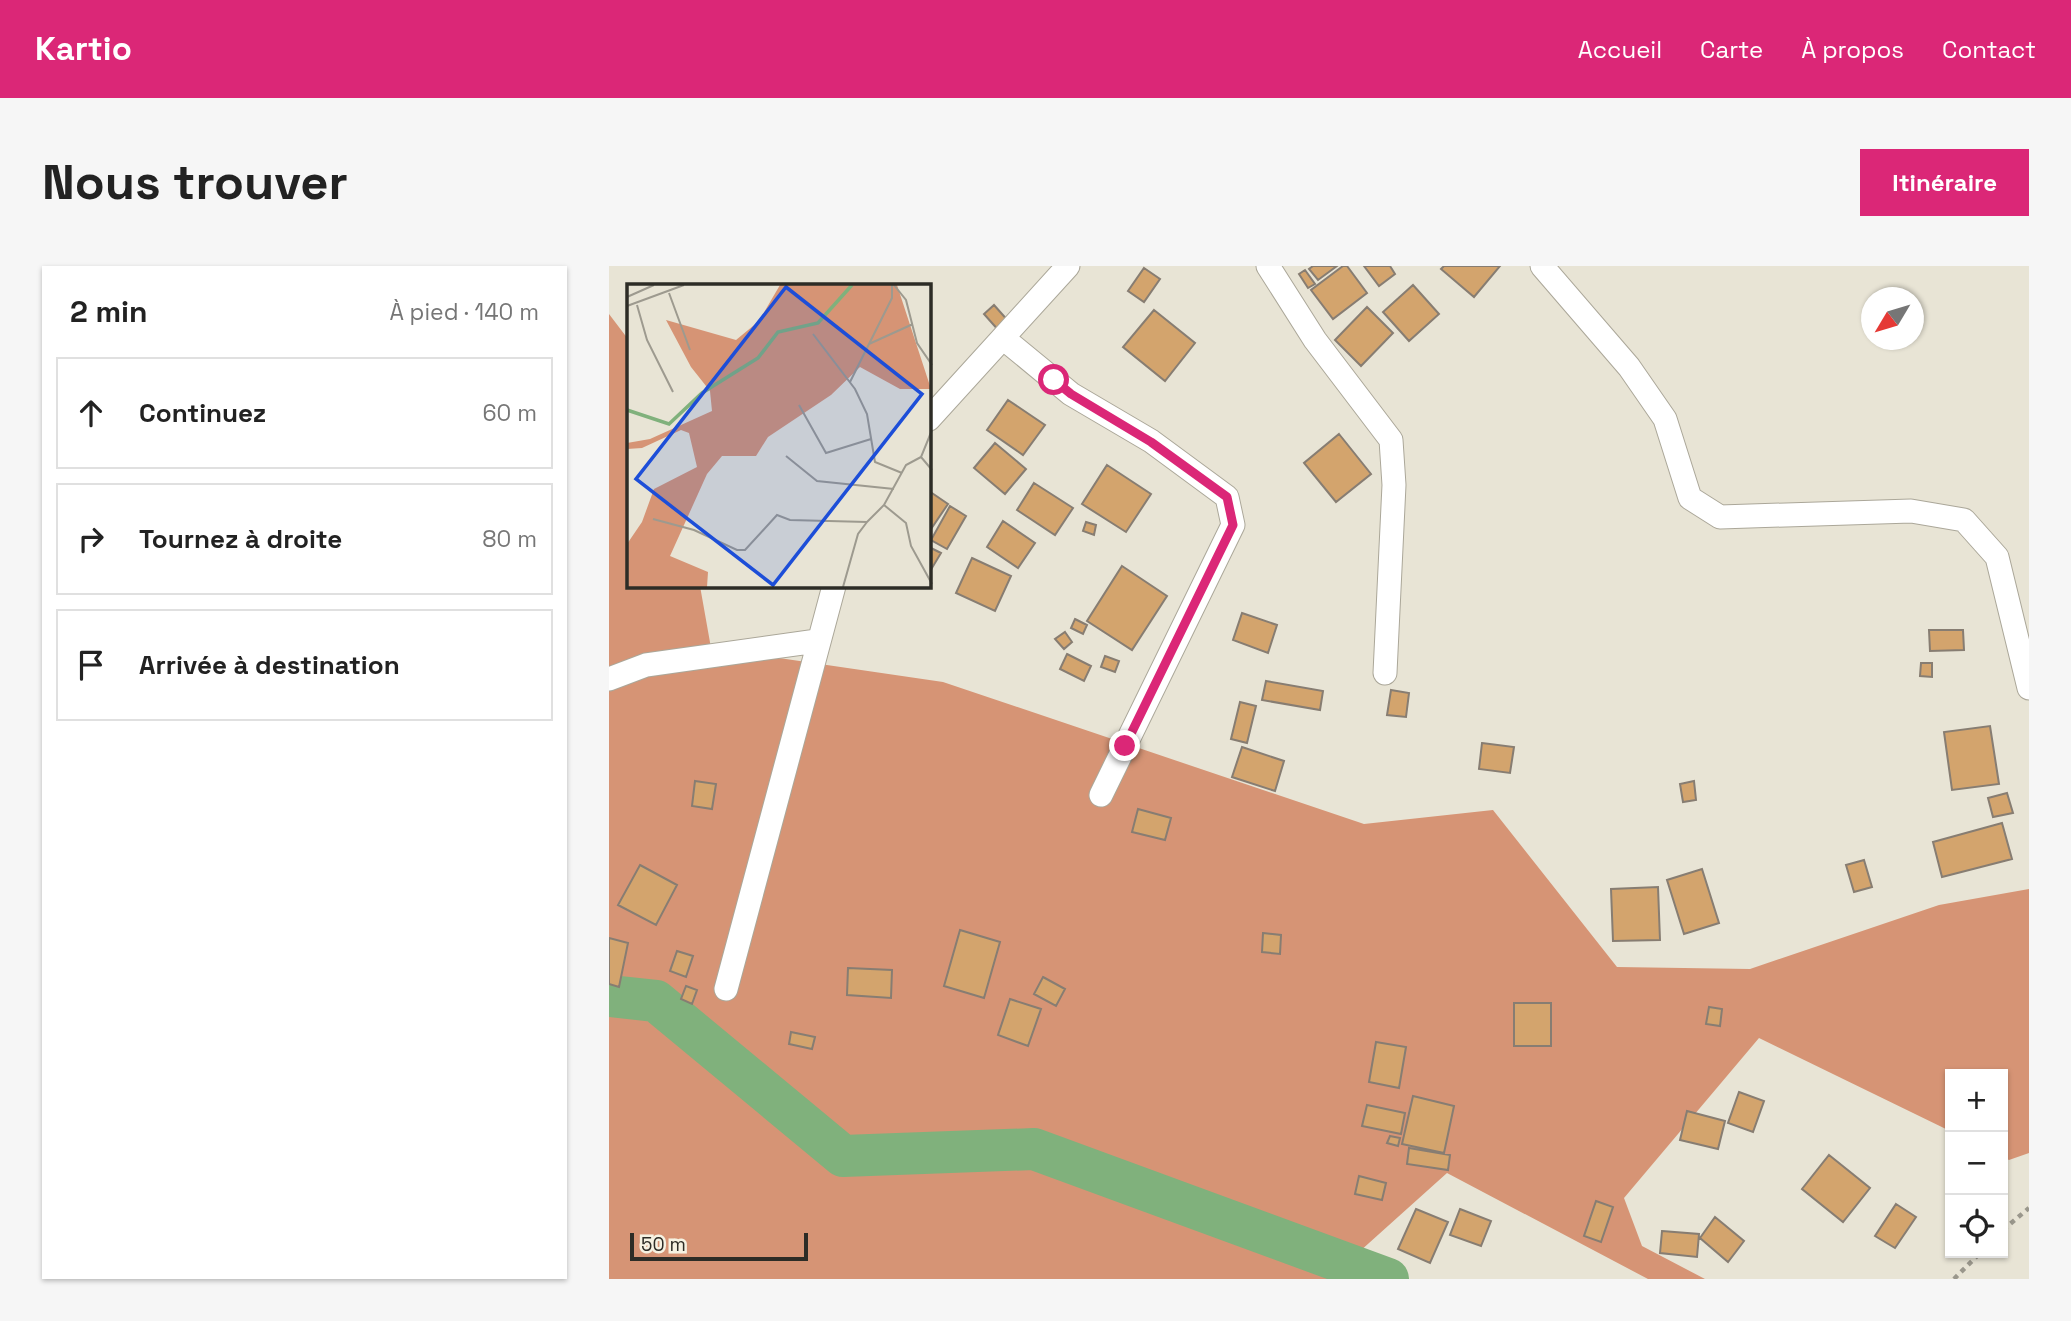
<!DOCTYPE html>
<html lang="fr">
<meta charset="utf-8">
<style>
:root{--surface:#fff;--page:#f6f6f6;--text:#222;--muted:#767676;--line:#e0e0e0;--accent:#db2777}
body{margin:0;font-family:"Space Grotesk",sans-serif;background:var(--page);color:var(--text)}
.controls{position:absolute;right:21px;bottom:21px;display:grid;overflow:hidden;border-radius:0px;box-shadow:0 2px 5px #0004}
.controls button{width:63px;height:63px;display:grid;place-items:center;padding:0;border:0;border-bottom:2px solid var(--line);background:var(--surface);color:var(--text);font:35px sans-serif}
.compass{position:absolute;left:1252px;top:21px;width:63px;height:63px;border-radius:50%;background:var(--surface);box-shadow:0 2px 5px #0004;rotate:232deg}
.scale{position:absolute;left:21px;bottom:18px;width:178px;box-sizing:border-box;padding-left:7px;border:4px solid #2d2c26;border-top:0;font-size:19px;line-height:24px;white-space:nowrap;color:#2d2c26;-webkit-text-stroke:5px #f6f2e2;paint-order:stroke}
.stop{position:absolute;width:21px;height:21px;margin:-16px;border:5px solid #db2777;border-radius:50%;background:#fff}
.stop.end{background:#db2777;border-color:#fff;box-shadow:0 2px 7px #0008}
.list{margin:0;padding:0;list-style:none}
h2{display:flex;justify-content:space-between;align-items:center;height:91px;margin:0;padding:0 28px;font-size:30px}
h2 small{font-size:23px;font-weight:400;color:var(--muted)}
.list li{display:grid;grid-template-columns:46px 1fr auto;gap:21px;align-items:center;box-sizing:border-box;height:112px;margin:0 14px 14px;padding:0 14px;border:2px solid var(--line);border-radius:0px}
.list b{display:block;font-size:26px;white-space:nowrap}
.list em{font-size:23px;font-style:normal;color:var(--muted)}
.icon{flex:none;width:38px;height:38px;fill:none;stroke:currentColor;stroke-width:2;stroke-linecap:round;stroke-linejoin:round}
.map{position:relative;flex:none;width:1420px;height:1013px;overflow:hidden;border-radius:0px}
header{display:flex;align-items:center;gap:42px;box-sizing:border-box;height:98px;padding:0 35px;background:var(--accent);color:#fff}
header strong{font-size:33px}
nav{display:flex;gap:38px;margin-inline-start:auto;font-size:24px}
.intro{display:flex;align-items:center;justify-content:space-between;box-sizing:border-box;height:168px;padding:0 42px}
h1{margin:0;font-size:49px}
.button{padding:18px 32px;border-radius:0px;background:var(--accent);color:#fff;font-size:24px;font-weight:700}
main{display:flex;gap:42px;padding:0 42px}
aside{flex:1;background:var(--surface);border-radius:0px;box-shadow:0 2px 5px #0004}
.map>svg:first-child{display:block}
.forest{fill:#d69475}
.lines{fill:none;stroke-linecap:round;stroke-linejoin:round}
.river{stroke:#80b17c;stroke-width:42}
.building{fill:#d3a46d;stroke:#877d72;stroke-width:2}
.minor-casing{stroke:#aba799;stroke-width:25}
.path{stroke:#9a978c;stroke-width:4.5;stroke-dasharray:5 5;stroke-linecap:butt}
.minor{stroke:#fff;stroke-width:23}
.route{stroke:#db2777;stroke-width:9}
.inset-river{fill:none;stroke:#80b17c;stroke-width:3.5}
.inset-road{fill:none;stroke:#9d9a8f;stroke-width:2}
.view{fill:#1d4ed8;fill-opacity:0.15;stroke:#1d4ed8;stroke-width:3.5}
.inset-edge{fill:none;stroke:#2d2c26;stroke-width:3.5}
</style>
<header>
<strong>Kartio</strong>
<nav><a>Accueil</a><a>Carte</a><a>À propos</a><a>Contact</a></nav>
</header>
<div class="intro"><h1>Nous trouver</h1><a class="button">Itinéraire</a></div>
<main>
<aside>
<h2>2 min<small>À pied · 140 m</small></h2>
<ul class="list">
<li><svg class="icon" aria-label="ahead" viewBox="0 0 24 24"><path d="M12 20V5M6 11l6-6 6 6"/></svg><div><b>Continuez</b></div><em>60 m</em></li>
<li><svg class="icon" aria-label="right" viewBox="0 0 24 24"><path d="M7 20v-9h11M14 6l5 5-5 5"/></svg><div><b>Tournez à droite</b></div><em>80 m</em></li>
<li><svg class="icon" aria-label="arrive" viewBox="0 0 24 24"><path d="M6 21V4h12l-3 4 3 4H6"/></svg><div><b>Arrivée à destination</b></div></li>
</ul>
</aside>
<div class="map">
<svg width="1420" height="1013" viewBox="0 0 1420 1013">
<rect width="100%" height="100%" fill="#e8e4d5"/>
<path class="forest" d="M0,48L19,73V320H91L102,382L334,416L755,558L884,544L1008,701L1141,703L1330,639L1420,623V887L1400,894L1394,891V808H1341V865L1150,772L1015,932L1033,980L1096,1013H1039L838,907L750,986L744,1013H0Z"/>
<g class="lines">
<path class="river" d="M0,730L47,735L234,890L425,883L779,1013"/>
</g>
<path class="building" d="M704,0H728L709,14L700,3Z
M734,0H738L758,27L724,53L702,24Z
M755,0H781L786,8L770,20Z
M835,0H891L865,31L832,3Z
M535,2L551,13L535,36L519,25Z
M696,4L706,18L699,22L690,8Z
M804,19L830,48L800,75L774,46Z
M385,39L401,57L391,66L375,48Z
M758,41L784,67L752,100L726,74Z
M545,44L586,77L556,115L514,81Z
M399,134L436,159L414,189L378,164Z
M730,168L762,208L727,236L695,197Z
M386,177L417,203L396,228L365,202Z
M498,199L542,228L517,266L473,238Z
M425,217L464,242L446,269L408,244Z
M320,225L339,238L320,266Z
M341,240L357,250L338,283L322,274Z
M394,255L426,277L409,302L378,281Z
M477,256L487,259L485,269L474,265Z
M320,281L332,287L320,307Z
M363,292L402,310L386,345L347,327Z
M513,300L558,330L523,384L478,355Z
M633,347L668,359L659,387L624,374Z
M466,353L478,359L474,368L462,362Z
M1320,364H1354L1355,384L1321,385Z
M456,366L463,376L455,383L446,373Z
M458,388L482,400L475,415L451,403Z
M496,390L510,395L506,406L492,401Z
M1312,397H1323V411L1311,410Z
M657,415L714,425L711,444L653,434Z
M782,424L800,427L797,451L778,449Z
M631,436L647,440L638,477L622,473Z
M1381,460L1390,518L1343,524L1335,466Z
M873,477L905,481L901,507L870,503Z
M633,481L675,495L666,525L623,511Z
M86,515L107,518L103,543L83,540Z
M1085,515L1087,534L1074,536L1071,518Z
M1398,527L1404,547L1384,551L1379,532Z
M529,543L562,552L556,574L523,566Z
M1393,557L1403,593L1333,611L1324,576Z
M1255,594L1263,621L1245,626L1237,599Z
M31,599L68,619L47,659L9,639Z
M1093,603L1110,657L1075,668L1058,614Z
M1049,621L1051,674L1004,675L1002,623Z
M351,664L391,676L375,732L335,720Z
M654,667L672,669L671,688L653,686Z
M0,672L19,677L10,721L0,718Z
M68,685L84,690L77,711L61,705Z
M239,702L283,704L282,732L238,729Z
M434,711L456,723L447,740L425,728Z
M77,720L88,724L83,738L72,733Z
M401,733L432,743L419,780L389,769Z
M905,737H942V780H905Z
M1100,741L1113,743L1111,760L1097,758Z
M182,766L206,771L203,783L180,778Z
M767,776L797,781L790,822L760,816Z
M1130,826L1155,835L1144,866L1119,857Z
M804,830L845,840L835,887L793,878Z
M758,839L796,847L792,868L753,860Z
M1078,845L1116,855L1109,883L1071,874Z
M781,870L791,872L789,880L778,877Z
M800,882L841,889L839,904L798,898Z
M1220,889L1261,922L1234,956L1193,923Z
M750,910L777,917L773,934L746,928Z
M987,935L1004,941L992,976L975,970Z
M1287,938L1307,951L1286,982L1266,970Z
M807,943L839,956L821,997L789,983Z
M851,943L882,955L872,980L841,969Z
M1106,951L1135,975L1119,996L1091,972Z
M1053,965L1090,968L1088,991L1051,987Z"/>
<g class="lines">
<defs>
<path id="minor" d="M659,0L706,74L782,174L785,219L776,407
M933,0L1020,101L1056,153L1081,232L1111,251L1302,245L1355,254L1388,291L1420,422
M394,72L462,128L542,175L618,231L624,259L492,529
M320,153L459,0
M0,413L37,399L208,375
M117,723L225,320"/>
</defs>
<use href="#minor" class="minor-casing"/>
<path class="path" d="M1394,964L1420,942
M1345,1013L1371,987"/>
<use href="#minor" class="minor"/>
</g>
<g class="lines">
<path class="route" d="M445,114L462,128L542,176L618,231L624,259L516,480"/>
</g>
<g transform="translate(18 18)">
<rect width="304" height="304" fill="#e8e4d5"/>
<path d="M153,1H270L304,105H273L233,83L204,111L141,153L129,172H95L80,190L43,272L81,288L80,303H0V260L15,238L27,205L70,183L62,149L54,146L15,164L0,165V159L23,155L85,127L83,107L64,83L39,36L109,56L132,37Z" fill="#d69475"/>
<path class="inset-river" d="M0,126L42,140L75,109L131,74L151,48L191,39L225,1"/>
<path class="inset-road" d="M267,1L279,16L290,59L305,81M42,9L63,66M0,13L27,1M10,21L20,56L46,108M0,22L57,1M186,50L228,105L240,130L248,178L275,189M242,60L286,40M223,98L265,14V1M172,121L199,169L244,155M305,146L294,173L305,186M159,172L190,197L267,205M257,221L279,239L284,262L305,300M26,235L67,246L110,266H118L150,231L163,236L240,238L257,221L279,181L294,173M216,303L231,250L240,238"/>
<path class="view" d="M159,3L295,110L146,301L9,195Z"/>
<rect width="304" height="304" class="inset-edge"/>
</g>
</svg>
<div class="controls">
<button>+</button>
<button>−</button>
<button><svg class="icon" aria-label="locate" viewBox="0 0 24 24"><circle cx="12" cy="12" r="6"/><path d="M12 2v4M12 18v4M2 12h4M18 12h4"/></svg></button>
</div>
<svg class="compass" viewBox="-18 -18 36 36"><path d="M0-13l5 13h-10z" fill="#e53935"/><path d="M0 13l5-13h-10z" fill="#767676"/></svg>
<div class="scale">50 m</div>
<div class="stop" style="left:445px;top:114px"></div>
<div class="stop end" style="left:516px;top:480px"></div>
</div>
</main>
